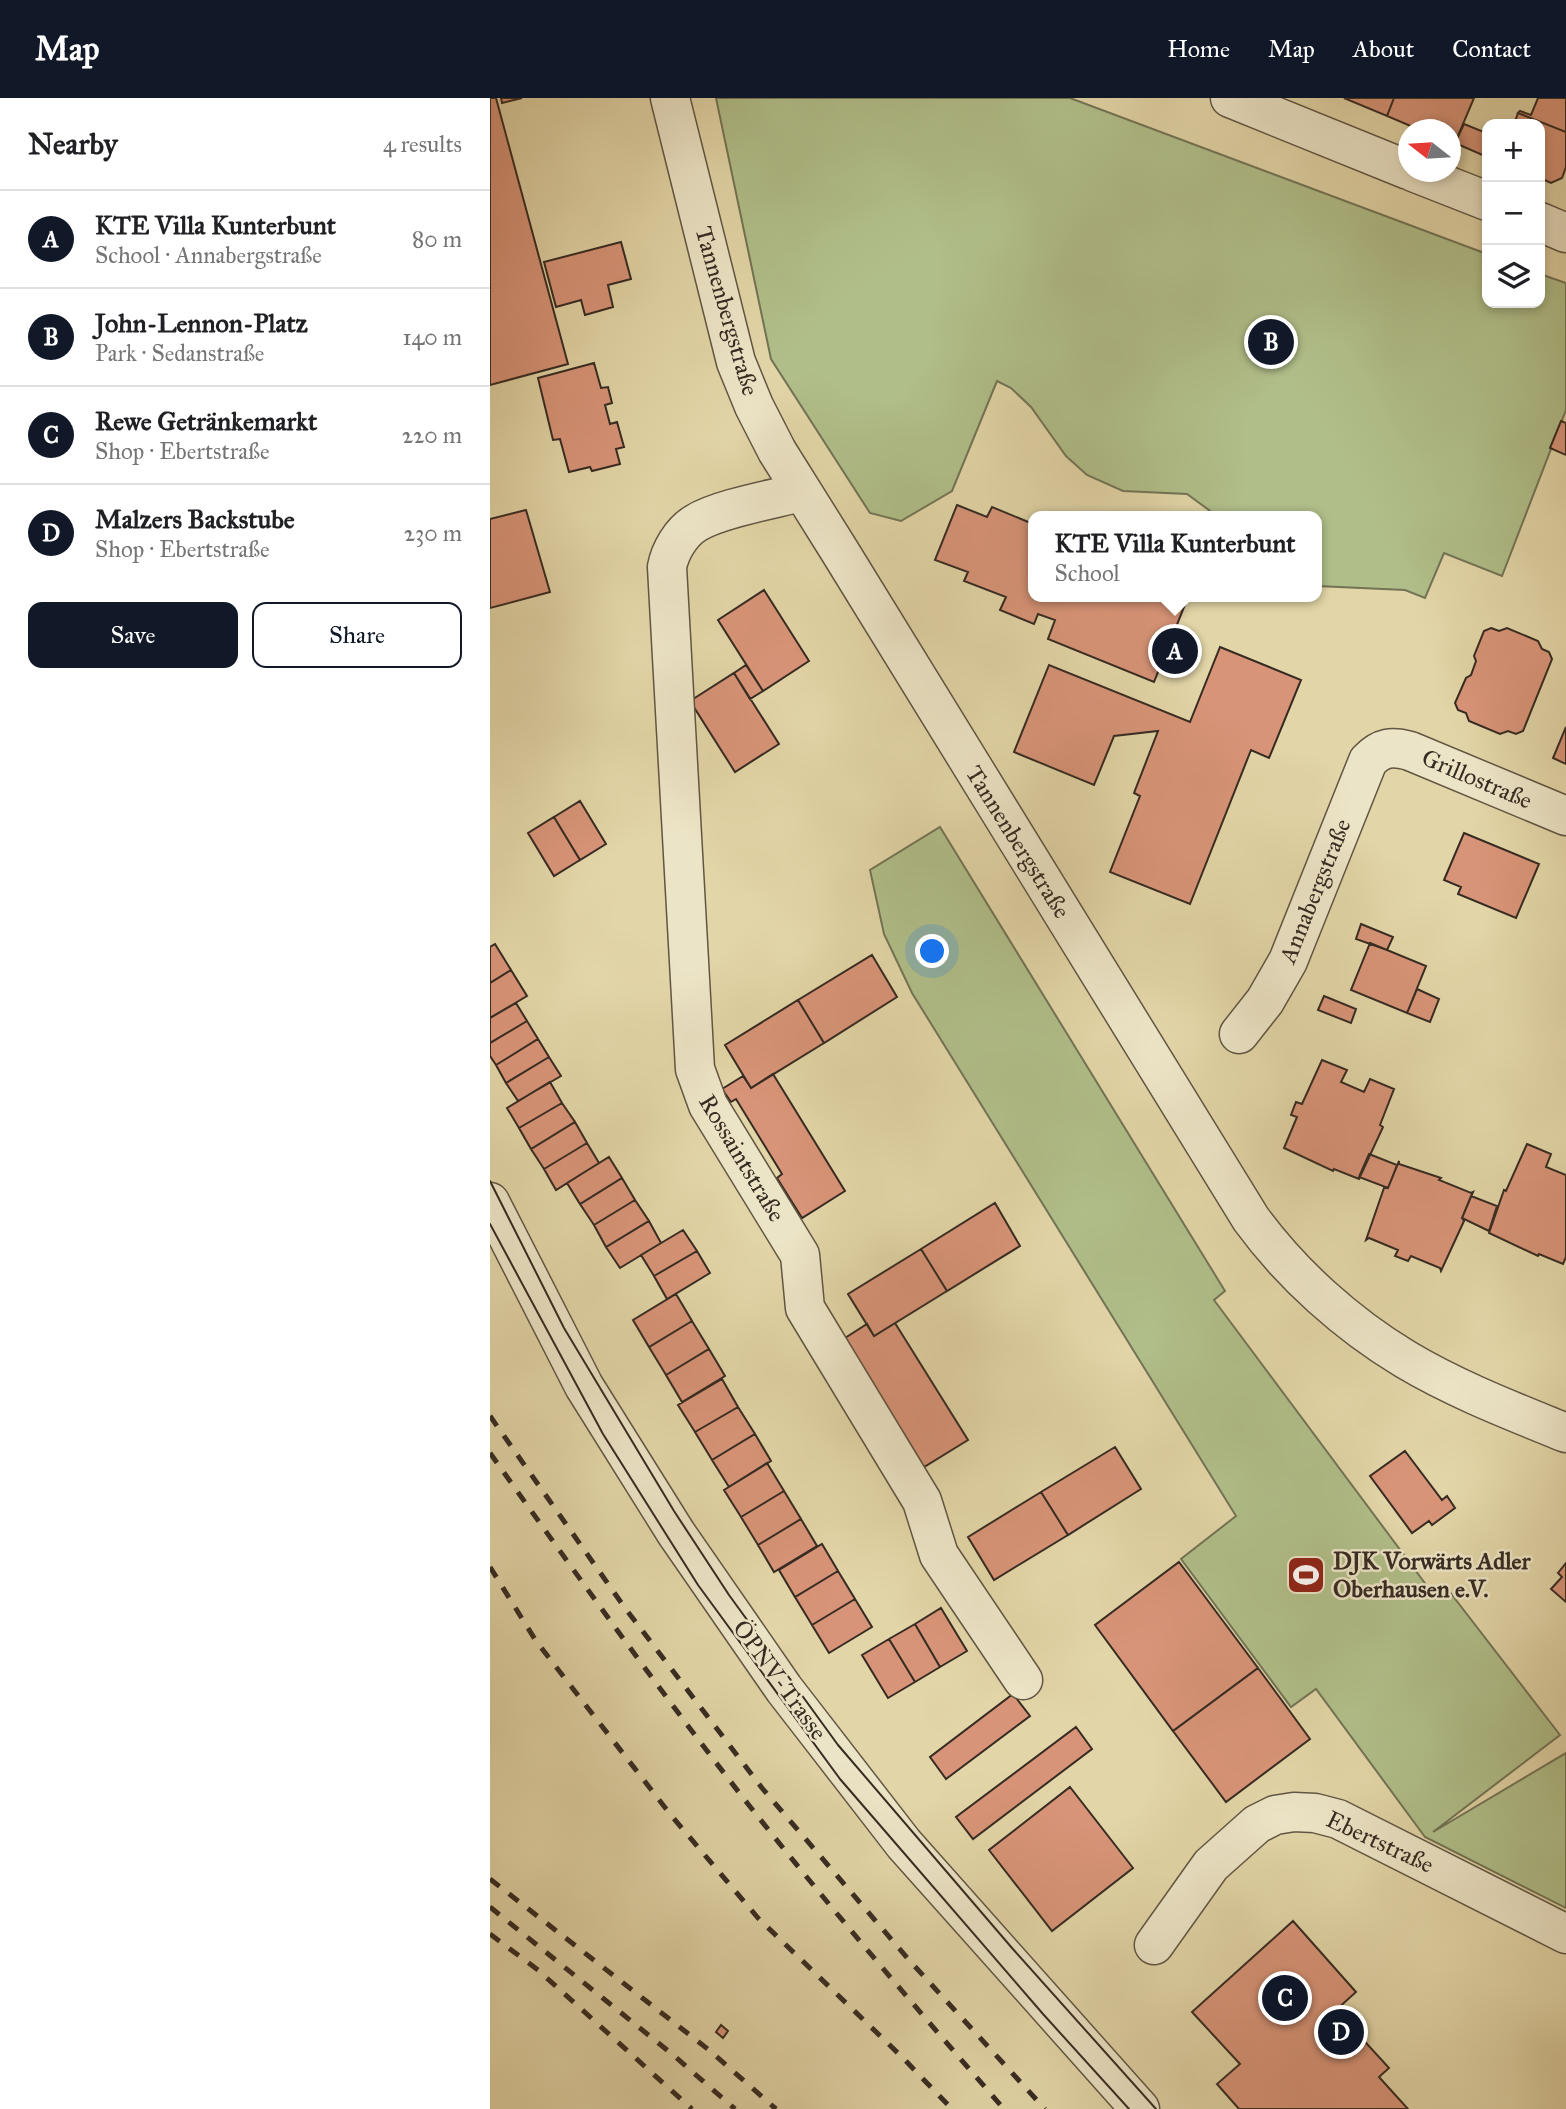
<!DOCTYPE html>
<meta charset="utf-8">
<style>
:root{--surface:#fff;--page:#f2f2f2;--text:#202124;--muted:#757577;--line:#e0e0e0;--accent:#111827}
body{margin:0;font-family:"IM FELL Great Primer",serif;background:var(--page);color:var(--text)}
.controls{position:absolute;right:21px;top:21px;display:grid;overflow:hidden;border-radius:14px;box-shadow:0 4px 10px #0003}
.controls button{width:63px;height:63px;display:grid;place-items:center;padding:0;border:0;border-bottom:2px solid var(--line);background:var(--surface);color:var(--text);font:35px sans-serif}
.compass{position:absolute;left:908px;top:21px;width:63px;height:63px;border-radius:50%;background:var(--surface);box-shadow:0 4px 10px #0003;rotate:287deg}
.you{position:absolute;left:443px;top:854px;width:24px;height:24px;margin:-18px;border:5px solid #fff;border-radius:50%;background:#1a73e8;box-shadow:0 0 0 10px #1a73e833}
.badge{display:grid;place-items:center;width:46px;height:46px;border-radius:50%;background:var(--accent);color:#fff;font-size:23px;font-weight:700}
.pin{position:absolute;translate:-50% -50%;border:4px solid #fff;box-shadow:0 2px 7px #0006}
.popup{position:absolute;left:538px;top:413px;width:294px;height:91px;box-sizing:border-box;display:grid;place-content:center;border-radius:14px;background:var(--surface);filter:drop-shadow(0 2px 5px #0005);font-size:23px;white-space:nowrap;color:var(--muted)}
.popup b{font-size:26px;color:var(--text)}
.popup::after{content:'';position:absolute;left:50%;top:100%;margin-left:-14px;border:14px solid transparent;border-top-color:var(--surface)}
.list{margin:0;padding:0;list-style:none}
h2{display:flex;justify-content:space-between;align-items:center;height:91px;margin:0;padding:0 28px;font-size:30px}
h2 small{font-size:23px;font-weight:400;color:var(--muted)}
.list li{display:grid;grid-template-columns:46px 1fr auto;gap:21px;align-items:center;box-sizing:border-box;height:98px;padding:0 28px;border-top:2px solid var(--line)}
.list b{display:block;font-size:26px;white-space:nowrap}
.list p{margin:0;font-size:23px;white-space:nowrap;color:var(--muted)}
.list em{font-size:23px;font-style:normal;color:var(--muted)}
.actions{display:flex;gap:14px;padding:21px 28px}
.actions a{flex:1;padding:16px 0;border:2px solid var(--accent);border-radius:14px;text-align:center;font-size:24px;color:var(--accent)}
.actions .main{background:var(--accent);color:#fff}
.icon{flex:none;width:38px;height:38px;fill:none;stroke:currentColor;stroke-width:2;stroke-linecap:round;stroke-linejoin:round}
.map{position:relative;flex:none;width:1076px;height:2011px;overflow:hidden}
header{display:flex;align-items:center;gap:42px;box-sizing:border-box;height:98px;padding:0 35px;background:var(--accent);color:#fff}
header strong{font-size:33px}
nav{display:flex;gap:38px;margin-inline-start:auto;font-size:24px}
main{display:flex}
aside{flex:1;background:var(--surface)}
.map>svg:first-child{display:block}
.green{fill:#b0be89;stroke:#737456;stroke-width:2}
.building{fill:#d89478;stroke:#362b22;stroke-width:2}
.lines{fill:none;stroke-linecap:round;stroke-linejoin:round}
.minor-casing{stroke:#615643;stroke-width:41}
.minor{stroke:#ece4c6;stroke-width:38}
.tram{stroke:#362b22;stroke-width:2}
.rail{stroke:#362b22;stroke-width:5;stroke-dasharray:12 12;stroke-linecap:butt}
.labels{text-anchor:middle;stroke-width:5;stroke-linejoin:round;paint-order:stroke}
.street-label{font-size:24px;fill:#362b22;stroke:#ece4c6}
.poi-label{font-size:24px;font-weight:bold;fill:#362b22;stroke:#ece4c6;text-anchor:start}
</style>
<header>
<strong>Map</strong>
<nav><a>Home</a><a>Map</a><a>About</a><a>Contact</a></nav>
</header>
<main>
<aside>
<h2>Nearby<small>4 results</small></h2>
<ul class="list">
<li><span class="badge">A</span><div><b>KTE Villa Kunterbunt</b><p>School · Annabergstraße</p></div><em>80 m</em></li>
<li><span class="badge">B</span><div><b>John-Lennon-Platz</b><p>Park · Sedanstraße</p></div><em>140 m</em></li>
<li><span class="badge">C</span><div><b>Rewe Getränkemarkt</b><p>Shop · Ebertstraße</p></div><em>220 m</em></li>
<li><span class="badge">D</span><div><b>Malzers Backstube</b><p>Shop · Ebertstraße</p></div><em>230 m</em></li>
</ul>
<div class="actions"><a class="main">Save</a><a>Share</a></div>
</aside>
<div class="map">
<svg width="1076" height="2011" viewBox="0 0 1076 2011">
<rect width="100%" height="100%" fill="#e2d5a7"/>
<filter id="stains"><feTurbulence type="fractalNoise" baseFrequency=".00286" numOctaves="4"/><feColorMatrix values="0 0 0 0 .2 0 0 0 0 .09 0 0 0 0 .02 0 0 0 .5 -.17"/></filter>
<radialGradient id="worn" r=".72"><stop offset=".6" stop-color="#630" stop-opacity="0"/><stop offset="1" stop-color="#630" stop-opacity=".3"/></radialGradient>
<path class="green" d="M226,0H580L997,156V205H1050V176L1076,185V312L1012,478L954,455L935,500L915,492L827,488V418H727L697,396L633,393L597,377L576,358L541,309L521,290L507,283L462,393L411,423L380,415L281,261Z
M450,729L735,1193L724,1202L946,1500L959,1493L1070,1637L943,1734L1076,1655V1810L935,1739L826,1591L801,1609L691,1461L746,1418L422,895L394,836L380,772Z"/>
<path class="building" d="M0,0H6L78,266L0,287Z
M11,0H32L12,5Z
M854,0H904L897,18Z
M904,0H984L965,45L960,43V32H930L897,18Z
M1048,0H1076V34L1028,15L1030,13L1041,17Z
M1028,15L1076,34V69L1072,80L1061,85L1050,80V26H1024Z
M974,26L996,35L997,31V59L965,45Z
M131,144L141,181L118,187L123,209L95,217L91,202L66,209L54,164Z
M104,265L111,290L118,289L122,305L115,307L120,326L127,324L134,349L126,351L130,366L102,373L100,369L79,374L70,341L63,342L48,280Z
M1071,323L1076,325V357L1060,350Z
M467,407L497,419L502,409L543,426V499H698L664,584L558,541L565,522L548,516L544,526L510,512L516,499L474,483L478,474L445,462Z
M36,412L60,494L0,510V421Z
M274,492L319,563L273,593L228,522Z
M1001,530L1009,533L1017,530L1048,543L1052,551L1059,554L1062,561L1033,633L1026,636L1018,633L1010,636L979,623L976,615L968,612L965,605L976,580L981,577L986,563L984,558L994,533Z
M730,549L811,582L779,660L761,652L700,806L620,774L650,698L644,695L668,633L624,638L604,687L524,654L559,567L700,624Z
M256,567L273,593L260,601L244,575Z
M244,575L289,646L245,674L200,603Z
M1076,629V666L1063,660Z
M90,703L116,746L90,762L64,719Z
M64,719L90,762L64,778L38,735Z
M974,735L1049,766L1026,820L968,796L971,789L954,782Z
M871,826L903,839L897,852L866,841Z
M880,845L936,868L917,915L861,892Z
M5,846L21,872L0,885V849Z
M382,857L407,899L334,945L308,902Z
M21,872L37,898L0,920V885Z
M927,891L949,901L940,924L917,915Z
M834,898L866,911L861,925L828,912Z
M308,902L334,945L261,990L235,947Z
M26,905L37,923L0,945V920Z
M37,923L48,941L6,967L0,958V945Z
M48,941L59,959L16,985L6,967Z
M59,959L71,978L28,1003L16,985Z
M832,962L857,972L851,984L874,994L880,981L904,991L890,1027L893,1029L869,1081L844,1071L843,1073L794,1050L807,1019L801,1017L806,1004L812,1006Z
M283,976L355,1093L312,1120L287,1080L292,1076L246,1001L241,1004L232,991L253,978L261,990Z
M60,984L72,1005L29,1030L17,1010Z
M72,1005L85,1024L41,1051L29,1030Z
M85,1024L97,1045L54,1071L41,1051Z
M97,1045L109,1065L66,1092L54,1071Z
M1037,1046L1061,1056L1056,1069L1076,1077V1159L1073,1166L1049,1156L1048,1158L999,1135L1014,1092L1016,1093Z
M879,1056L907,1067L898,1090L869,1079Z
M119,1059L132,1080L90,1106L77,1085Z
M909,1063V1066L951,1080L949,1082L981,1095L983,1094L972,1120L974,1123L951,1173L950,1170L921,1158L918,1163L905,1158L908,1152L879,1140L876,1142L894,1090H898Z
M132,1080L145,1102L104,1127L90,1106Z
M981,1098L1007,1108L999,1133L972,1120Z
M145,1102L159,1123L116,1149L104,1127Z
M505,1105L530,1148L457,1193L431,1151Z
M159,1123L171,1145L130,1170L116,1149Z
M193,1132L207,1153L164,1178L151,1157Z
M431,1151L457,1193L384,1238L358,1196Z
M207,1153L220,1175L177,1201L164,1178Z
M186,1196L202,1223L159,1249L143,1222Z
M202,1223L219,1251L176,1277L159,1249Z
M405,1225L478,1342L434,1369L355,1240L377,1226L384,1238Z
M219,1251L235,1278L192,1304L176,1277Z
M232,1281L248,1309L205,1334L188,1307Z
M248,1309L265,1336L222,1362L205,1334Z
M265,1336L281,1363L239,1389L222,1362Z
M625,1349L651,1391L578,1437L551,1394Z
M915,1353L952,1402L957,1398L965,1410L942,1427L939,1423L922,1435L880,1378Z
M277,1365L294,1393L251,1419L234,1392Z
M294,1393L311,1421L268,1447L251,1419Z
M551,1394L578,1437L504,1482L478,1439Z
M311,1421L327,1448L284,1474L268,1447Z
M332,1446L348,1473L305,1499L289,1472Z
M689,1464L768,1570L683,1633L605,1527Z
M1076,1465V1504L1061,1491L1072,1479L1068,1475Z
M348,1473L365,1501L322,1527L305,1499Z
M365,1501L382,1529L339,1555L322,1527Z
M451,1510L477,1553L450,1569L425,1526Z
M425,1526L450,1569L425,1584L399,1541Z
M399,1541L425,1584L398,1600L372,1557Z
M768,1570L820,1641L736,1704L683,1633Z
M523,1596L540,1618L456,1681L440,1659Z
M586,1629L602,1651L483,1741L466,1719Z
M580,1689L643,1770L562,1833L499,1752Z
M803,1823L866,1894L846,1912L899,1970L889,1979L918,2011H749L727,1986L750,1966L702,1914Z
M231,1927L238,1933L233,1940L226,1934Z"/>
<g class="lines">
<defs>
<path id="minor" d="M180,0L246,264L264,308L287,353L349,452L761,1121C802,1177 857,1226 915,1261C965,1291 1022,1313 1076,1335
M740,0L918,72
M923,74L997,103
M1050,124L1076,135
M311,394C284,401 228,411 206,425C191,434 180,453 177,469L205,971L218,1007L310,1157L315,1210L432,1403L449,1457L533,1582
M749,936L775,903L798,863L878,663C891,649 902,648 920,653L1076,718
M0,1104L94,1288L186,1435L294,1591L414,1746L650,2011
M664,1847L721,1767L767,1726L785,1717L804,1714L825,1715L848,1721L1076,1836"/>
</defs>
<use href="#minor" class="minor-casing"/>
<use href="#minor" class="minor"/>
<path class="tram" d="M0,1083L74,1230L184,1413L239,1497L348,1647L522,1850L666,2011
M0,1126L113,1336L208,1487L350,1681L553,1916L639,2011"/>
<path class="rail" d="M0,1318L135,1510L272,1690L419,1862L555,2011
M0,1355C84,1473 168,1591 258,1706C340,1810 427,1911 514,2011
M0,1469L46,1543L180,1716L268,1820L411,1958L462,2011
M0,1781L219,1952L286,2011
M0,1809L182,1956L245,2011
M0,1836L48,1872L202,2011"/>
</g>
<defs>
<symbol id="stadium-square" viewBox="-11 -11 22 22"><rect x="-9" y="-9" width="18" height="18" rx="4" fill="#8f2418" stroke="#ece4c6"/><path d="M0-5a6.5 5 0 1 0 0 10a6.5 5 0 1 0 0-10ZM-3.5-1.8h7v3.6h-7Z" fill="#fff"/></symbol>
</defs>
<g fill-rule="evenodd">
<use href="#stadium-square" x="794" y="1455" width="44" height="44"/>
</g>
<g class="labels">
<g class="street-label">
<text transform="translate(237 213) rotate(74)" y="8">Tannenbergstraße</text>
<text transform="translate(987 681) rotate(23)" y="8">Grillostraße</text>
<text transform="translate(528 744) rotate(58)" y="8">Tannenbergstraße</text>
<text transform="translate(825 793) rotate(-68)" y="8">Annabergstraße</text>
<text transform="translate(252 1060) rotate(59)" y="8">Rossaintstraße</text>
<text transform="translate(290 1582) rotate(54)" y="8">ÖPNV-Trasse</text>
<text transform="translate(890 1744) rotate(25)" y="8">Ebertstraße</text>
</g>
<g class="poi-label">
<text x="843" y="1471">DJK Vorwärts Adler<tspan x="843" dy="28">Oberhausen e.V.</tspan></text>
</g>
</g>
<rect width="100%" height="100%" filter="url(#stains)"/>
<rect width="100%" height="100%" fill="url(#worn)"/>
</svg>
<div class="controls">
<button>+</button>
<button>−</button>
<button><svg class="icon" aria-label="layers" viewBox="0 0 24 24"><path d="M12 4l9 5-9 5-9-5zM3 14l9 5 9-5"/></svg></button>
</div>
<svg class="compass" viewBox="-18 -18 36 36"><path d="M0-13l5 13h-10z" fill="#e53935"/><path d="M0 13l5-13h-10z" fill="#757577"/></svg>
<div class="you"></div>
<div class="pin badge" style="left:685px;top:553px">A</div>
<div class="popup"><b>KTE Villa Kunterbunt</b>School</div>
<div class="pin badge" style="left:781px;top:244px">B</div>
<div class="pin badge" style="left:795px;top:1900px">C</div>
<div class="pin badge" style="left:851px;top:1934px">D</div>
</div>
</main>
